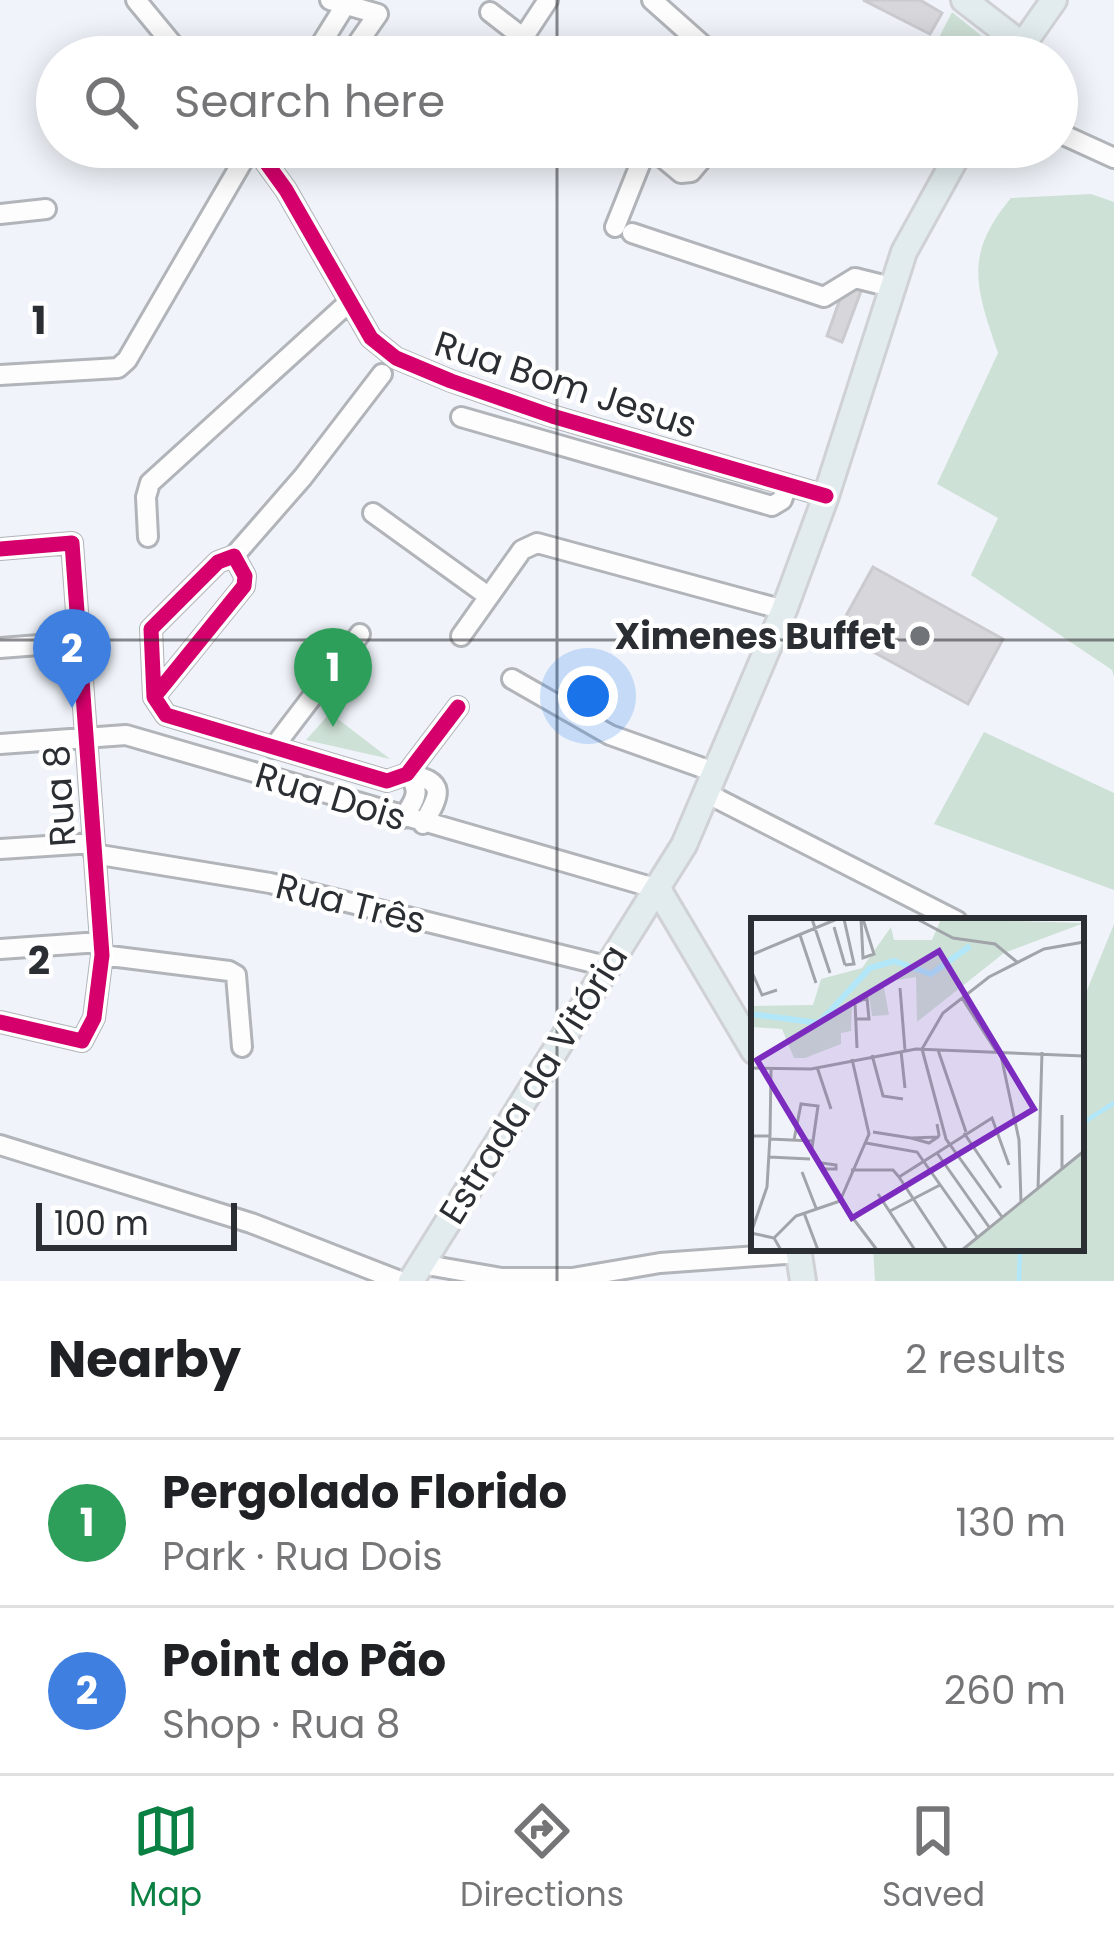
<!DOCTYPE html>
<meta charset="utf-8">
<style>
:root{--surface:#fff;--page:#f2f2f2;--text:#202124;--muted:#757577;--line:#e0e0e0;--accent:#0b8043}
body{margin:0;font-family:Poppins,sans-serif;background:var(--page);color:var(--text)}
.scale{position:absolute;left:36px;bottom:30px;width:201px;box-sizing:border-box;padding-left:12px;border:6px solid #2b2e32;border-top:0;font-size:33px;line-height:42px;white-space:nowrap;color:#2b2e32;-webkit-text-stroke:9px #fff;paint-order:stroke}
.you{position:absolute;left:588px;top:696px;width:42px;height:42px;margin:-30px;border:9px solid #fff;border-radius:50%;background:#1a73e8;box-shadow:0 0 0 18px #1a73e833}
.badge{display:grid;place-items:center;width:78px;height:78px;border-radius:50%;background:var(--accent);color:#fff;font-size:39px;font-weight:700}
.pin{position:absolute;translate:-50% -99px;filter:drop-shadow(0 3px 6px #0008)}
.pin::after{content:'';position:absolute;top:63px;width:42px;height:36px;background:inherit;clip-path:polygon(0 0,100% 0,50% 100%)}
.list{margin:0;padding:0;list-style:none}
h2{display:flex;justify-content:space-between;align-items:center;height:156px;margin:0;padding:0 48px;font-size:51px}
h2 small{font-size:39px;font-weight:400;color:var(--muted)}
.list li{display:grid;grid-template-columns:78px 1fr auto;gap:36px;align-items:center;box-sizing:border-box;height:168px;padding:0 48px;border-top:3px solid var(--line)}
.list b{display:block;font-size:45px;white-space:nowrap}
.list p{margin:0;font-size:39px;white-space:nowrap;color:var(--muted)}
.list em{font-size:39px;font-style:normal;color:var(--muted)}
.icon{flex:none;width:66px;height:66px;fill:none;stroke:currentColor;stroke-width:2;stroke-linecap:round;stroke-linejoin:round}
.map{position:relative;flex:none;width:1114px;height:1281px;overflow:hidden}
.search{position:absolute;background:var(--surface);box-shadow:0 6px 30px #0003;left:36px;right:36px;top:36px;height:132px;display:flex;align-items:center;gap:30px;box-sizing:border-box;padding:0 42px;border-radius:66px;color:var(--muted);font-size:45px}
.sheet{height:492px;background:var(--surface)}
nav{display:flex;justify-content:space-around;align-items:center;box-sizing:border-box;height:168px;border-top:3px solid var(--line);background:var(--surface);font-size:33px;color:var(--muted)}
nav a{display:grid;justify-items:center;gap:6px}
nav .on{color:var(--accent)}
.map>svg:first-child{display:block}
.green{fill:#cee1d6}
.lines{fill:none;stroke-linecap:round;stroke-linejoin:round}
.stream{stroke:#b2e6f9;stroke-width:4.5}
.building{fill:#d7d7db;stroke:#cacacf;stroke-width:3}
.minor-casing{stroke:#b1b4b8;stroke-width:24}
.major-casing{stroke:#cfd1d4;stroke-width:30}
.minor{stroke:#fdfdfe;stroke-width:18}
.major{stroke:#e2ecee;stroke-width:24}
.cycleway-casing{stroke:#fff;stroke-width:22}
.cycleway{stroke:#d6006c;stroke-width:15}
.grid{fill:none;stroke:#2b2e32;stroke-width:3;stroke-opacity:0.55}
.poi-dot{fill:#707378;stroke:#fff;stroke-width:4.5}
.labels{text-anchor:middle;stroke-width:9;stroke-linejoin:round;paint-order:stroke}
.street-label{font-size:36px;fill:#2b2e32;stroke:#fff}
.poi-label{font-size:36px;font-weight:bold;fill:#2b2e32;stroke:#fff;text-anchor:end}
.inset-river{fill:none;stroke:#b2e6f9;stroke-width:6}
.inset-road{fill:none;stroke:#a1a5aa;stroke-width:3}
.view{fill:#7b2cbf;fill-opacity:0.15;stroke:#7b2cbf;stroke-width:6}
.inset-edge{fill:none;stroke:#2b2e32;stroke-width:6}
.grid-label{font-size:39px;text-anchor:middle;font-weight:bold;fill:#2b2e32;stroke:#fff;stroke-width:9;stroke-linejoin:round;paint-order:stroke}
</style>
<div class="map">
<svg width="1114" height="1281" viewBox="0 0 1114 1281">
<rect width="100%" height="100%" fill="#f0f4fa"/>
<path class="green" d="M952,12L994,46L996,57H929Z
M1091,194L1114,202V677L1112,670L971,575L998,518L937,484L998,353C976,288 963,255 1011,198Z
M330,713L390,759L306,740Z
M984,732L1114,793V890L934,824Z
M1114,924V1281H875L873,1248H1081V1005Z"/>
<g class="lines">
<path class="stream" d="M1081,1124L1114,1103
M1019,1281L1020,1248"/>
</g>
<path class="building" d="M863,0H920L942,13L930,34Z
M851,268L867,275L842,342L827,336Z
M873,567L1003,639L968,704L837,632Z"/>
<g class="lines">
<defs>
<path id="minor" d="M136,0L183,57
M330,0L378,14L348,57
M652,0L716,57
M490,12L548,57
M523,38L548,0
M313,57L346,4
M1057,132L1114,158
M255,147L286,190L371,338L396,358L451,381L552,416L826,496
M650,147L681,173L691,172L712,147
M0,214L46,209
M615,227L647,147
M632,233L824,297L855,278L891,287
M0,375L118,368L127,360L251,147
M461,417L772,506L782,500L787,486
M373,513L488,596
M148,537L146,497L150,483L348,303
M0,549L72,543L102,955L94,1018L82,1041L0,1022
M234,556L303,477L382,374
M461,636L522,550L537,543L784,610
M0,648L78,642
M512,679L610,735L717,773
M154,697L244,586L245,576L234,556L218,562L151,629L154,697L166,715L387,781L407,774L458,707
M0,744L126,735L658,889
M273,748L360,634
M407,774C448,781 440,795 423,824
M708,794L957,921
M403,818C414,802 423,790 407,774
M0,849L93,843
M94,854L270,883L606,966
M0,949L100,942
M102,955L229,971L236,975L242,1047
M0,1145L251,1223L400,1281
M421,1264L502,1278H572L660,1263L799,1253"/>
<path id="major" d="M964,0L1021,44
M1014,57L1054,0
M658,889L754,1051
M798,1248L803,1281
M411,1281L684,845L784,610L826,496L904,252L962,147"/>
</defs>
<use href="#minor" class="minor-casing"/>
<use href="#major" class="major-casing"/>
<use href="#minor" class="minor"/>
<use href="#major" class="major"/>
<defs>
<path id="cycleway" d="M255,147L286,190L371,338L396,358L451,381L552,416L826,496
M0,549L72,543L102,955L94,1018L82,1041L0,1022
M154,697L244,586L245,576L234,556L218,562L151,629L154,697L166,715L387,781L407,774L458,707"/>
</defs>
<use href="#cycleway" class="cycleway-casing"/>
<use href="#cycleway" class="cycleway"/>
</g>
<path class="grid" d="M557,0V57M557,147V1281M0,640H1114"/>
<circle class="poi-dot" cx="920" cy="636" r="12"/>
<g class="labels">
<g class="street-label">
<text transform="translate(566 384) rotate(18)" y="13">Rua Bom Jesus</text>
<text transform="translate(59 796) rotate(-94)" y="13">Rua 8</text>
<text transform="translate(331 796) rotate(17)" y="13">Rua Dois</text>
<text transform="translate(351 903) rotate(14)" y="13">Rua Três</text>
<text transform="translate(533 1084) rotate(-58)" y="13">Estrada da Vitória</text>
</g>
<g class="poi-label">
<text x="896" y="649">Ximenes Buffet</text>
</g>
</g>
<g transform="translate(751 918)">
<rect width="333" height="333" fill="#f0f4fa"/>
<path d="M190,1L333,5L253,35L166,104L165,59L132,64L138,97L121,98L117,72L101,85L100,113L90,115V126L54,140H43L31,111L0,109V88L62,87L70,61L111,50L140,9L143,22H181ZM333,234V332H212Z" fill="#cee1d6"/>
<path class="inset-river" d="M0,96L68,105L119,50L143,43L180,56L219,28"/>
<path class="inset-road" d="M61,1L79,55M93,1L103,46L94,47M110,1L112,40L123,36L112,1M166,1L202,20L244,26L266,44M83,9L94,47M49,17L65,65M0,37L86,1M0,52L11,77L26,72M149,70L154,132M211,80L245,133M105,101H118L116,80L104,85L106,130M171,131L195,221L251,299M171,131L192,95L238,59L293,31L333,24M187,132L215,214M150,133L154,170M249,133L268,222L270,284M121,137L132,178L152,181M66,149L80,191M0,150L60,151L165,131L333,138M311,197V251M186,206L188,217L187,219L178,225L160,220L187,219M122,214L160,220M213,215L250,270M0,218H19L20,152M19,221L62,223M43,222L50,186L67,188L61,230M115,225L166,234L226,319M186,235L238,309M18,239L59,241M71,245L85,247V251H72ZM100,252H142L148,259M51,254L65,290M148,259L241,200L258,247M148,259L196,332M287,271L291,134M127,276L164,332M89,283L118,216L101,141M89,283L126,332M139,293L189,267M53,295L67,332M0,315L16,269L19,218M0,315L23,320L30,332M23,320L45,298L89,283M211,332L333,233"/>
<path class="view" d="M188,33L283,191L101,300L6,142Z"/>
<rect width="333" height="333" class="inset-edge"/>
</g>
<g class="grid-label">
<text x="39" y="334">1</text>
<text x="39" y="974">2</text>
</g>
</svg>
<div class="scale">100 m</div>
<div class="you"></div>
<div class="pin badge" style="left:333px;top:727px;background:#2e9e5b">1</div>
<div class="pin badge" style="left:72px;top:708px;background:#3f7fe0">2</div>
<div class="search"><svg class="icon" aria-label="search" viewBox="0 0 24 24"><circle cx="10" cy="10" r="6"/><path d="M15 15l6 6"/></svg>Search here</div>
</div>
<section class="sheet">
<h2>Nearby<small>2 results</small></h2>
<ul class="list">
<li><span class="badge" style="background:#2e9e5b">1</span><div><b>Pergolado Florido</b><p>Park · Rua Dois</p></div><em>130 m</em></li>
<li><span class="badge" style="background:#3f7fe0">2</span><div><b>Point do Pão</b><p>Shop · Rua 8</p></div><em>260 m</em></li>
</ul>
</section>
<nav>
<a class="on"><svg class="icon" aria-label="map" viewBox="0 0 24 24"><path d="M3 6l6-2 6 2 6-2v14l-6 2-6-2-6 2zM9 4v14M15 6v14"/></svg>Map</a>
<a><svg class="icon" aria-label="directions" viewBox="0 0 24 24"><path d="M12 3l9 9-9 9-9-9zM9 14v-3h6M13 9l2 2-2 2"/></svg>Directions</a>
<a><svg class="icon" aria-label="saved" viewBox="0 0 24 24"><path d="M7 4h10v16l-5-4-5 4z"/></svg>Saved</a>
</nav>
